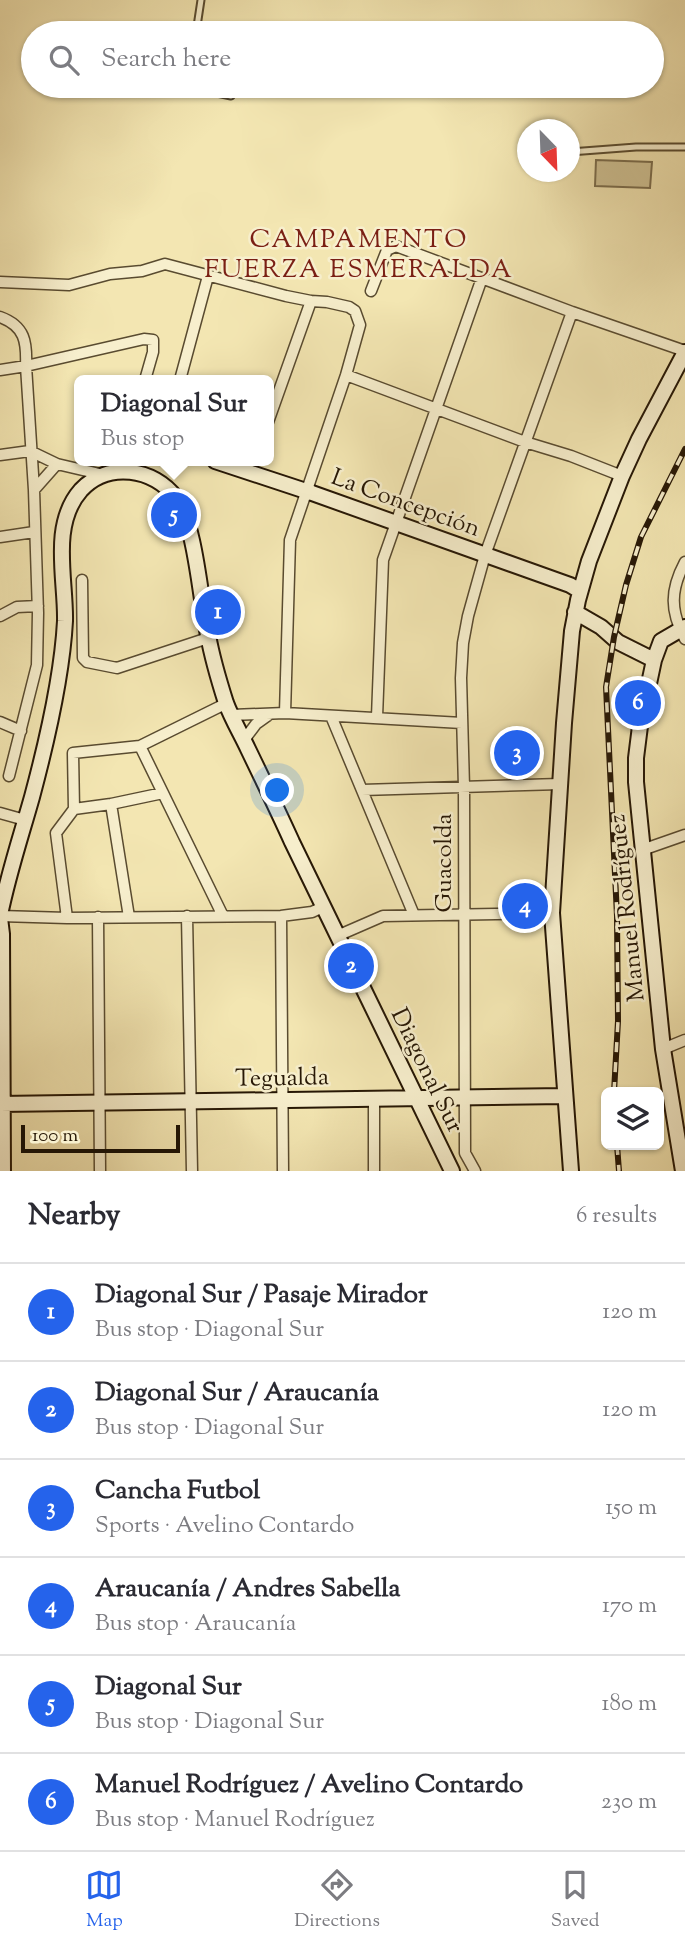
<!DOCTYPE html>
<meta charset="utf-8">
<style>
:root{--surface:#fff;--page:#f2f2f3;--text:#2b2b33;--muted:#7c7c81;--line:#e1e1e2;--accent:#2563eb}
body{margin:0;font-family:"Sorts Mill Goudy",serif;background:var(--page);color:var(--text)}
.controls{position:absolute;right:21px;bottom:21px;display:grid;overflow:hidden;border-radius:10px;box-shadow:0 2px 5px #0004}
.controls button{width:63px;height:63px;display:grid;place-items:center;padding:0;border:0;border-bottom:2px solid var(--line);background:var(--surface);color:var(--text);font:35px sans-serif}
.compass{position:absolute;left:517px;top:119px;width:63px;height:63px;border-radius:50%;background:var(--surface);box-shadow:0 2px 5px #0004;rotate:157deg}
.scale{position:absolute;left:21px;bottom:18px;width:159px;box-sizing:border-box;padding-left:7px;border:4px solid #261705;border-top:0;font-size:19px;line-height:24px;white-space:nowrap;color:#261705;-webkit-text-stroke:5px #f7efcd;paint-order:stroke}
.you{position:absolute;left:278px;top:791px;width:24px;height:24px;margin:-18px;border:5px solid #fff;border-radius:50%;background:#1a73e8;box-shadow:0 0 0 10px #1a73e833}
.badge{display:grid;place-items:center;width:46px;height:46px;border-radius:50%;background:var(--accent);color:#fff;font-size:23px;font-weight:700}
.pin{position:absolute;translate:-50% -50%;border:4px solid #fff;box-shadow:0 2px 7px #0006}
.popup{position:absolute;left:74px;top:375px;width:200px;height:91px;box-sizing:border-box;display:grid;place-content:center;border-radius:10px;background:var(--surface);filter:drop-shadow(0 2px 5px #0005);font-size:23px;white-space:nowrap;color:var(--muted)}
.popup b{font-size:26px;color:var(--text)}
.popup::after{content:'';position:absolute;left:50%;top:100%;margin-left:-14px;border:14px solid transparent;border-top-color:var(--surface)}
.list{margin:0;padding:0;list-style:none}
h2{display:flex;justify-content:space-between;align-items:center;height:91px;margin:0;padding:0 28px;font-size:30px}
h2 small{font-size:23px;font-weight:400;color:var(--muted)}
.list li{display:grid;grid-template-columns:46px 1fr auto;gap:21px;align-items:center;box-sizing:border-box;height:98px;padding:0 28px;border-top:2px solid var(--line)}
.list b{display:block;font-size:26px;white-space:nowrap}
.list p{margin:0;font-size:23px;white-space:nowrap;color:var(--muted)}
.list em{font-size:23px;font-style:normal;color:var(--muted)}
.icon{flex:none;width:38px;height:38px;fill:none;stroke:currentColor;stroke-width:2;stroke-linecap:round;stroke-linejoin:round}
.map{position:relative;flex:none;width:685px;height:1171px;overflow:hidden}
.search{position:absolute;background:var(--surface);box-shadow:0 2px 5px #0004;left:21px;right:21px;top:21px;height:77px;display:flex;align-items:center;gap:18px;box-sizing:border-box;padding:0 24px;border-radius:38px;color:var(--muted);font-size:26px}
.sheet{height:679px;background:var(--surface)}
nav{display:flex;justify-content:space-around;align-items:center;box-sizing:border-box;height:98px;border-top:2px solid var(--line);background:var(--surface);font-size:19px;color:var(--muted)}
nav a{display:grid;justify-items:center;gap:4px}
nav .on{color:var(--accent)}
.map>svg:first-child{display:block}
.green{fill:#d0c395;stroke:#7b6d4d;stroke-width:2}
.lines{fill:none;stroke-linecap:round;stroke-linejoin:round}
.lane-casing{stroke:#594b30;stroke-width:9}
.street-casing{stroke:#594b30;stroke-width:13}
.secondary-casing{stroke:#261705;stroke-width:18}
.lane{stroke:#f7efcd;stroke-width:5}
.street{stroke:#f7efcd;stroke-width:10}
.secondary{stroke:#f7efcd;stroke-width:14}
.rail-casing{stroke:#261705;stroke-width:6}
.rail{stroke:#f7efcd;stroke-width:3.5;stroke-dasharray:10;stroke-linecap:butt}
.labels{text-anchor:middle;stroke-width:5;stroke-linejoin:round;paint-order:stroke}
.street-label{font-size:24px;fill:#261705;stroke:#f7efcd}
.neighbourhood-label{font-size:26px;letter-spacing:2px;fill:#7a1f14;stroke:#f7efcd}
</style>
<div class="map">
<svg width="685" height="1171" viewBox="0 0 685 1171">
<rect width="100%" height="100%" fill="#f3e6b2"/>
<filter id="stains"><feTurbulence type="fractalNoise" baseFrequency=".00286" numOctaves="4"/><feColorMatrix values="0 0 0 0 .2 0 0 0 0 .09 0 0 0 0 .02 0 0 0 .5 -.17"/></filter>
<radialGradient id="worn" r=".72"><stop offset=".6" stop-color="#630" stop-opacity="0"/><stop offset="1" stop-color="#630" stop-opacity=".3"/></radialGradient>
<path class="green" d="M596,160L652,162L650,188L595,186Z
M528,732L529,773L506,775L505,733Z"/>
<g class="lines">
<defs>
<path id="lane" d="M196,33L201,0
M205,86L207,91L231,96
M570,152L636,147H685
M524,156H528"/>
<path id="street" d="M0,282L69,285L110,274L142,271L165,264L286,296L311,301L327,302L349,307L355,311L360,325L346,375L290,540L285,713
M371,291L387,250L396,246L572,312L685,351
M0,317C25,326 27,342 26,366L34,490L38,613L37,665L9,776
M0,370L26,366L144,339L153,340V352L145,380
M346,375L525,442L571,456L622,476
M180,380L208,276
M268,422L311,301
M0,455L30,451L57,464L104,475
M34,490L57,464
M0,537L34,532
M685,562C670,590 670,611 685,639
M82,580L83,658L87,662L117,668L208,638
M0,616L17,607L38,606
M232,715L285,713L462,723
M331,716L414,915
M377,717L383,560L482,278
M0,722L21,731
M244,740L256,724L270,714
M140,746L223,916
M362,790L560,784
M111,804L129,917
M74,809L111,804L163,793
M0,813L25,820
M642,850L685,835
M0,916L67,918L281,916L312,912L323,907
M187,916L192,1171
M281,916L283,1171
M98,917L100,1171
M67,918L56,833L74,809L73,753L140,746L227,703
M337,936L383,916L552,913
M663,1049L685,1040
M374,1171V1099
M475,1171L465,1153L464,787L461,678L463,643L468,616L485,555L572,312"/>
<path id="secondary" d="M215,461L312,493L570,585L580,591
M575,612L601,627L618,642L654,660
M0,915C8,875 21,836 32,797C47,741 62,678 65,621C66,579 50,525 81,490C108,461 154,468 176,498C196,526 200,599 208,635C212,657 219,681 226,703C232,719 241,734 248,749C263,780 278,811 292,842C345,952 399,1061 452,1171
M0,918L2,934L3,1171
M0,1104L565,1096
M571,1171L552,913L564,723L572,631L578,600L589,561L622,476L639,439L685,352
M683,1171L663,1049L636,782V758L640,726L654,660L661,641L685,627"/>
</defs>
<use href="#lane" class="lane-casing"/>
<use href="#street" class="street-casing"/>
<use href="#secondary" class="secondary-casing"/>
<use href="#lane" class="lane"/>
<use href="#street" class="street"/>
<use href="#secondary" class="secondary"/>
<defs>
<path id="rail" d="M614,1092L618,1021L617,916L606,687L614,637L626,585L641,537L685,449
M617,1145L619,1171"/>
</defs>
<use href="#rail" class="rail-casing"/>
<use href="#rail" class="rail"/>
</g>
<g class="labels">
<g class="street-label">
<text transform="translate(406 502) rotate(20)" y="8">La Concepción</text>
<text transform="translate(443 863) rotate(-90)" y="8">Guacolda</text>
<text transform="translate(626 908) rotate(-96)" y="8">Manuel Rodríguez</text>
<text transform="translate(428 1070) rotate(64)" y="8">Diagonal Sur</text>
<text transform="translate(282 1077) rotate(-1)" y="8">Tegualda</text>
</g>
<g class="neighbourhood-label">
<text x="359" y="247">CAMPAMENTO<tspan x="359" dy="30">FUERZA ESMERALDA</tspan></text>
</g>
</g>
<rect width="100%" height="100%" filter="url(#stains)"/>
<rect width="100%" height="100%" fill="url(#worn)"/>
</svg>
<div class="controls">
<button><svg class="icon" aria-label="layers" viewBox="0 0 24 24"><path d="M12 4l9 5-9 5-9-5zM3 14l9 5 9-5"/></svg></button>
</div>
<svg class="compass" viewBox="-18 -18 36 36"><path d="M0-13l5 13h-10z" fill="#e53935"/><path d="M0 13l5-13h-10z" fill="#7c7c81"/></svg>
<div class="scale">100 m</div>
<div class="you"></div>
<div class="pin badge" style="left:218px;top:612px">1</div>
<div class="pin badge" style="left:351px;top:966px">2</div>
<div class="pin badge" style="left:517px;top:753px">3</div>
<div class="pin badge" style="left:525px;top:906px">4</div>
<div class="pin badge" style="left:174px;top:515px">5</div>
<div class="popup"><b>Diagonal Sur</b>Bus stop</div>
<div class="pin badge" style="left:638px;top:703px">6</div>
<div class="search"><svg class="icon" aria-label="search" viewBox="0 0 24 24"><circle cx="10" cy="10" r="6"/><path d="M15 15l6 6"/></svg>Search here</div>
</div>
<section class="sheet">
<h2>Nearby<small>6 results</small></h2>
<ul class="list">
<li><span class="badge">1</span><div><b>Diagonal Sur / Pasaje Mirador</b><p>Bus stop · Diagonal Sur</p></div><em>120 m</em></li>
<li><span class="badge">2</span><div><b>Diagonal Sur / Araucanía</b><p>Bus stop · Diagonal Sur</p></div><em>120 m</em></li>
<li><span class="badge">3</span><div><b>Cancha Futbol</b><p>Sports · Avelino Contardo</p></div><em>150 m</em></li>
<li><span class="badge">4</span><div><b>Araucanía / Andres Sabella</b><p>Bus stop · Araucanía</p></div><em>170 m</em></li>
<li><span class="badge">5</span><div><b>Diagonal Sur</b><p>Bus stop · Diagonal Sur</p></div><em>180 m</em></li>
<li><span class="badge">6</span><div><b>Manuel Rodríguez / Avelino Contardo</b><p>Bus stop · Manuel Rodríguez</p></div><em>230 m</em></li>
</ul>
</section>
<nav>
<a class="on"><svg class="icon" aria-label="map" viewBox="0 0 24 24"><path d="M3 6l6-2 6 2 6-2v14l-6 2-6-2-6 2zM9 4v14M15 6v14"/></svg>Map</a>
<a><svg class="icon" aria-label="directions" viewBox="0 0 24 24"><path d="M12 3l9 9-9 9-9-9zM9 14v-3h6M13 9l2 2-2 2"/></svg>Directions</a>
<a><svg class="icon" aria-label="saved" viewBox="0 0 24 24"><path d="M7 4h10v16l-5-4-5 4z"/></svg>Saved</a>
</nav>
